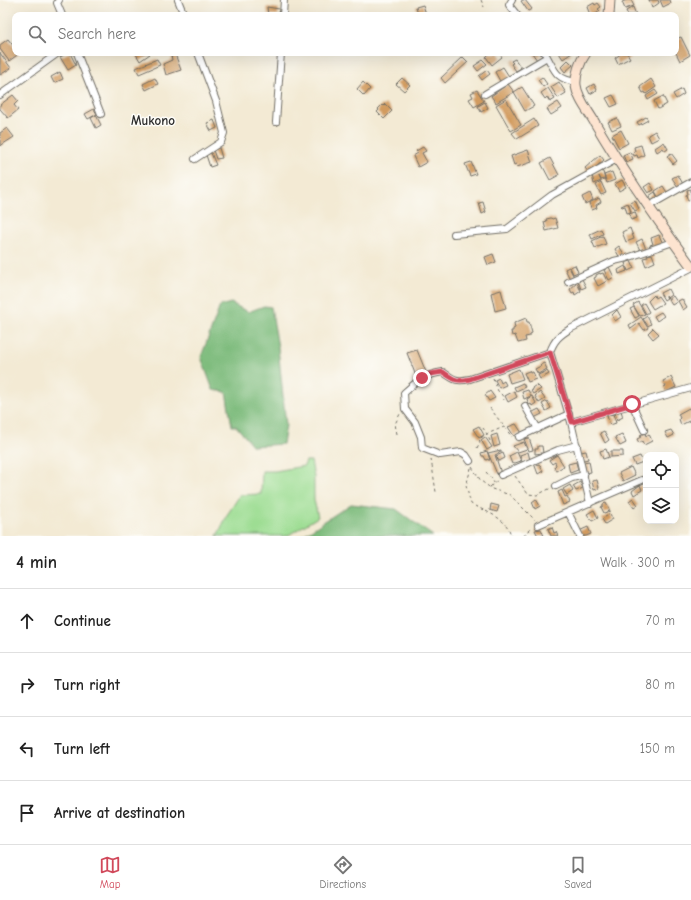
<!DOCTYPE html>
<meta charset="utf-8">
<style>
:root{--surface:#fff;--page:#f6f6f6;--text:#222;--muted:#767676;--line:#e0e0e0;--accent:#d1495b}
body{margin:0;font-family:"Comic Neue",sans-serif;background:var(--page);color:var(--text)}
.controls{position:absolute;right:12px;bottom:12px;display:grid;overflow:hidden;border-radius:8px;box-shadow:0 4px 16px #0002}
.controls button{width:36px;height:36px;display:grid;place-items:center;padding:0;border:0;border-bottom:1px solid var(--line);background:var(--surface);color:var(--text);font:20px sans-serif}
.stop{position:absolute;width:12px;height:12px;margin:-9px;border:3px solid #d1495b;border-radius:50%;background:#fff}
.stop.end{background:#d1495b;border-color:#fff;box-shadow:0 1px 4px #0008}
.list{margin:0;padding:0;list-style:none}
h2{display:flex;justify-content:space-between;align-items:center;height:52px;margin:0;padding:0 16px;font-size:17px}
h2 small{font-size:13px;font-weight:400;color:var(--muted)}
.list li{display:grid;grid-template-columns:26px 1fr auto;gap:12px;align-items:center;box-sizing:border-box;height:64px;padding:0 16px;border-top:1px solid var(--line)}
.list b{display:block;font-size:15px;white-space:nowrap}
.list em{font-size:13px;font-style:normal;color:var(--muted)}
.icon{flex:none;width:22px;height:22px;fill:none;stroke:currentColor;stroke-width:2;stroke-linecap:round;stroke-linejoin:round}
.map{position:relative;flex:none;width:691px;height:536px;overflow:hidden}
.search{position:absolute;background:var(--surface);box-shadow:0 4px 16px #0002;left:12px;right:12px;top:12px;height:44px;display:flex;align-items:center;gap:10px;box-sizing:border-box;padding:0 14px;border-radius:8px;color:var(--muted);font-size:15px}
.sheet{height:308px;background:var(--surface)}
nav{display:flex;justify-content:space-around;align-items:center;box-sizing:border-box;height:56px;border-top:1px solid var(--line);background:var(--surface);font-size:11px;color:var(--muted)}
nav a{display:grid;justify-items:center;gap:2px}
nav .on{color:var(--accent)}
.map>svg:first-child{display:block}
.green{fill:#9ddd93;stroke:#64845f}
.forest{fill:#7ebc7d;stroke:#547454}
.building{fill:#d29b5f}
.lines{fill:none;stroke-linecap:round;stroke-linejoin:round}
.street-casing{stroke:#716e66;stroke-width:8}
.secondary-casing{stroke:#716e66;stroke-width:11}
.path{stroke:#716e66;stroke-width:1;stroke-dasharray:3 3;stroke-linecap:butt}
.street{stroke:#fff;stroke-width:6}
.secondary{stroke:#fde4d0;stroke-width:9}
.route{stroke:#d1495b;stroke-width:5}
.labels{text-anchor:middle;stroke-width:3;stroke-linejoin:round;paint-order:stroke}
.quarter-label{font-size:13px;font-weight:bold;fill:#2b2b2b;stroke:#fdfcf7}
</style>
<div class="map">
<svg width="691" height="536" viewBox="0 0 691 536">
<rect width="100%" height="100%" fill="#fdfcf7"/>
<filter id="ink" filterUnits="userSpaceOnUse"><feTurbulence type="fractalNoise" baseFrequency=".025" numOctaves="2"/><feDisplacementMap in="SourceGraphic" scale="8" xChannelSelector="R" yChannelSelector="G"/><feConvolveMatrix kernelMatrix="1 2 1 2 8 2 1 2 1" color-interpolation-filters="sRGB"/></filter>
<filter id="wash" filterUnits="userSpaceOnUse"><feTurbulence type="fractalNoise" baseFrequency=".012" numOctaves="4" result="noise"/><feDisplacementMap in="SourceGraphic" scale="16" xChannelSelector="R" yChannelSelector="G"/><feGaussianBlur stdDeviation="0.9" result="paint"/><feColorMatrix in="noise" values="0 0 0 0 0 0 0 0 0 0 0 0 0 0 0 0 0 1.4 0 .05"/><feComposite in="paint" operator="in"/></filter>
<g filter="url(#wash)">
<rect width="100%" height="100%" fill="#f3ead4"/>
<path class="green" d="M306,461H311L314,477V500L318,517L287,536H217L229,512L240,495L261,494L262,471H275L304,466Z"/>
<path class="forest" d="M231,303L248,312L264,306L271,307L278,347L286,425L283,444L253,446L236,426H232L226,392L213,390L201,357L220,306Z
M351,504L396,509L433,536H302Z"/>
<g id="blocks">
<path class="building" d="M523,0H525L532,9L528,11L521,1Z
M627,0H631L634,6L625,9L622,2Z
M649,0H658L659,3L652,8Z
M660,0H670L671,3L663,7Z
M594,3L595,5L598,3L601,7L598,9L600,11L594,15H590L587,7Z
M423,5L426,14L418,15L416,7Z
M267,7L279,9L278,15H268Z
M633,7L636,15H628L626,11Z
M681,37L690,55L680,61L676,53V39Z
M8,39L15,48V53H20L9,61L0,49V45Z
M0,53L11,68L0,75Z
M68,53H70L76,65L68,70L60,57Z
M137,53H149L150,54L140,61L136,54Z
M488,53H499L502,57L492,65L486,57L489,54Z
M532,53H540L542,56L537,60Z
M559,53H572L563,59Z
M622,53H627L630,58L618,64L615,58Z
M175,54L181,70L166,75L163,64L172,60L171,55Z
M463,57L468,62L445,83L441,78Z
M157,59L160,65L139,74L136,68Z
M515,59L521,68L516,71L511,64L513,63L511,61Z
M483,60L487,64L478,71L474,66Z
M568,60L573,65L565,72L561,67Z
M503,67L510,78L501,83L495,72Z
M487,70L490,74L482,80L479,76Z
M60,72L63,79L54,83L51,77Z
M542,77L547,84L543,87L538,80Z
M155,78L158,84L146,90L143,84Z
M402,78L410,85L404,91L396,84Z
M651,79L656,87L646,94L645,92L643,93L640,87Z
M363,82L370,89L364,96L357,89Z
M559,82L566,93L558,98L551,87Z
M508,84L514,92L496,103L491,96Z
M594,84L597,90L590,94L587,88Z
M522,87L534,106L525,111L514,92Z
M548,88L555,99L550,102L547,97L545,99L541,93Z
M682,89L684,94L676,99L673,94Z
M477,90L484,101L474,107L469,99L473,97L471,93Z
M655,90L658,94L648,100L646,96Z
M13,95L18,101L14,105L18,110L8,118L0,109V105Z
M613,95L618,104L611,107L606,98Z
M663,96L667,104L658,109L654,101Z
M506,99L521,125L511,131L496,105Z
M485,102L488,108L481,112L478,106Z
M558,102L562,108L551,115L547,109Z
M385,104L392,111L384,119L377,112L379,110L378,109L382,105L383,106Z
M94,109L97,114L88,119L85,114Z
M96,115L101,125L96,128L91,118Z
M646,117L648,120L639,125L637,122Z
M617,118L621,126L612,130L608,122Z
M534,119L538,126L517,139L512,133Z
M214,120L217,128L211,131L207,123Z
M7,128L14,137L0,146V133Z
M621,130L628,143L619,148L612,135Z
M655,131L659,138L651,142L648,135Z
M664,142L668,149L665,151L663,148L657,152L655,148Z
M641,145L644,155L638,158L637,155L634,156L633,152L635,151L634,147Z
M423,147L426,151L422,153L427,162L418,167L413,156L418,153L416,151Z
M219,148L222,158L216,159L213,150Z
M528,150L532,162L517,167L516,164L514,165L511,156Z
M630,152L633,159L626,162L623,155Z
M211,153L216,165L210,167L206,155Z
M671,153L677,161L673,164L667,156Z
M600,155L604,160L589,173L585,168Z
M550,158L559,175L550,180L541,163Z
M471,162L476,174L470,176L465,164Z
M601,171L603,172L605,179L601,180L599,176L601,181L594,184L592,175Z
M612,172L615,180L607,183L604,175Z
M678,175L683,184L678,187L672,178Z
M622,180L626,187L619,191L615,184Z
M601,182L606,193L601,195L596,185Z
M650,183L654,190L648,193L644,187Z
M663,186L668,194L659,199L655,191Z
M691,189V200L688,201L686,195L688,194L687,190Z
M655,192L658,198L652,201L649,196Z
M590,193L593,200L585,204L582,197Z
M599,198L601,202L596,205L597,208L592,210L589,203Z
M635,200L639,209L635,211L630,203Z
M483,202L486,212L482,214L479,203Z
M628,203L631,212L627,213L625,206L622,207L621,206Z
M635,212L637,218L631,220L629,214Z
M551,218L552,219L555,218L558,228L546,231L544,222L547,221L546,219Z
M630,228L634,239L626,242L622,232Z
M601,229L603,234L592,239L590,234Z
M659,235L663,244L652,249L650,245L653,244L651,238Z
M603,236L606,244L595,248L592,241Z
M642,239L646,249L641,252L636,242Z
M619,246L626,257L621,260L615,249Z
M493,254L496,262L488,265L485,257Z
M652,254L655,262L646,266L643,258L648,257L647,255Z
M631,261L634,268L628,271L625,263Z
M575,265L578,272L573,274L570,267Z
M625,266L627,271L619,274L618,270Z
M569,267L574,277L570,279L565,269Z
M609,267L614,277L609,280L604,270Z
M600,273V274L603,273L607,281L598,286L594,278L596,277V275Z
M582,279L586,287L581,289L578,281Z
M577,283L581,291L575,295L574,292L572,293L570,289Z
M668,289L671,295L667,298L666,296L667,298L664,300L660,293Z
M501,290L506,308L495,311L491,293Z
M654,295L655,298L658,296L663,303L653,309L648,301Z
M673,296L677,302L672,305L668,299Z
M682,299L687,307L683,310L678,301Z
M638,302L645,314L640,316L633,305Z
M644,303L649,312L646,314L641,305Z
M634,307L639,316L635,318L630,309Z
M617,310L621,317L615,321L612,315Z
M661,312L664,316L657,321L654,316Z
M647,316L651,324L648,326L643,319Z
M641,317L648,328L644,330L639,323L631,329L629,325Z
M526,318L527,322H529L532,333L530,334V336L525,337L526,341L518,343L515,335L512,336L511,331H513V329L515,328L514,323Z
M653,328L659,334L653,339L648,333Z
M417,350L426,372L416,376L407,353Z
M544,363L547,369L538,374L535,369L541,366L540,365Z
M519,369L523,379L510,383L507,374Z
M529,371L530,373L533,372L536,379L528,382L524,373Z
M547,371L549,374L540,379L538,375Z
M671,377L676,387L666,392L664,387L666,386L663,381Z
M499,378L501,383L504,381L506,385L499,388L495,380Z
M523,383L525,387L516,391L514,387Z
M536,385L537,387L538,386L541,389L533,394L531,391L533,390L532,388Z
M528,390L531,396L524,399L522,392Z
M490,391L495,398L489,401L485,395Z
M514,391L517,397L508,402L505,396Z
M540,392L545,399L539,403L535,396Z
M532,396L536,403L532,406L531,404L529,405L527,399Z
M547,401L551,408L546,411L542,404Z
M689,408L691,411V420L681,425L679,419L680,418L678,414Z
M539,409L542,414L534,418L531,413Z
M621,411L623,417L617,420L615,413Z
M613,414L616,423L610,425L607,416Z
M516,424L522,433L514,436L508,427Z
M479,426L484,435L479,438L473,429Z
M671,430L674,435L668,438L665,432Z
M604,431L609,440L605,443L600,433Z
M645,433L646,436L649,434L652,441L644,445L642,441L639,443L637,439L641,437L640,435Z
M497,434L500,445L494,447L491,436Z
M622,434L626,443L620,446L615,437Z
M485,437L492,447L487,450L481,440Z
M529,438L533,450L529,451L524,439Z
M524,442L527,449L518,452L513,446Z
M538,446H542L543,453L535,454V449H538Z
M606,449L609,457L603,459L600,451Z
M501,450V452L495,455L500,470V472L497,474L488,453Z
M487,451L490,460H488V459L486,460L484,456H482L481,453Z
M586,451L588,459L580,461L581,452Z
M611,451H623V456L611,457Z
M517,452L521,461L512,464L509,456Z
M528,452L530,460L522,462L520,455Z
M503,453L505,458L499,461L496,456Z
M557,455L564,466L556,471L554,467L556,465L555,462L552,464L549,460Z
M640,456L643,462L635,465L632,459Z
M589,461L591,472L586,473L584,462Z
M576,462L578,470L570,473L568,464Z
M539,464L543,471L538,474L535,466Z
M631,467L635,475L623,481L619,473Z
M597,480L599,488L594,490L592,481Z
M580,482L583,488L576,491L573,486Z
M570,485L573,491L567,495L563,489Z
M640,485L642,490L634,495L632,491Z
M562,490L565,497L567,496L570,502L563,505L558,492Z
M633,498L638,505L634,508L629,501Z
M536,499L540,506L535,509L532,502Z
M606,503L610,511L604,513L601,507L603,506V504Z
M491,504L499,506L497,512L490,510Z
M594,510L598,518L592,521L587,514Z
M610,514L613,519L605,524L602,519Z
M552,527L554,533L556,532L558,536H551L548,529Z
M588,527L591,534L586,536H582L579,531Z
M541,529L544,536H538L535,530Z"/>
</g>
</g>
<g filter="url(#ink)">
<use href="#blocks" fill-opacity="0" stroke="#716e66" stroke-width="1"/>
<g class="lines">
<defs>
<path id="street" d="M59,0L57,3L62,15
M178,0L184,15
M512,0L509,5L517,15
M283,15L284,0
M77,53L101,114
M545,53C555,70 555,79 576,82
M485,94L547,57
M0,95L58,53
M276,122L281,53
M195,159L221,142L224,133L216,101L198,53
M649,206L691,182
M454,234L507,229L552,195L617,159
M568,282L614,261L627,258L673,242
M632,404L644,430
M525,406L538,429
M571,422L691,388
M519,437L569,414
M470,461L466,455L461,452L440,455L422,448L421,437L415,422L405,409L404,393C418,380 424,375 443,372C454,380 457,382 470,379L550,352
M501,475L558,450L577,445
M556,486L572,478L584,475
M590,503L571,422L550,352C554,340 560,335 570,329L691,268
M568,512L580,536
M538,525L642,480"/>
<path id="secondary" d="M609,15L610,0
M586,53C580,61 575,75 576,85C577,98 589,112 595,123C624,172 657,220 691,266"/>
</defs>
<use href="#street" class="street-casing"/>
<use href="#secondary" class="secondary-casing"/>
<path class="path" d="M481,0L484,7
M493,378L498,391L502,395L504,400
M490,408L512,437
M397,434L395,424L400,414
M490,441L487,434L504,427
M477,448L480,442L479,439L487,434L483,428
M431,459L436,492
M472,467L481,481L492,489L510,495L535,520
M471,468L466,486L471,504C486,512 508,518 511,536
M486,472L492,479L494,483
M515,476L528,494L537,495L551,488
M490,487L498,480
M524,536L528,531L532,528"/>
<use href="#street" class="street"/>
<use href="#secondary" class="secondary"/>
</g>
</g>
<g class="lines" filter="url(#ink)">
<path class="route" d="M422,378L430,374L443,372C454,380 457,382 470,379L550,352L572,422L632,404"/>
</g>
<g class="labels">
<g class="quarter-label">
<text x="153" y="125">Mukono</text>
</g>
</g>
</svg>
<div class="controls">
<button><svg class="icon" aria-label="locate" viewBox="0 0 24 24"><circle cx="12" cy="12" r="6"/><path d="M12 2v4M12 18v4M2 12h4M18 12h4"/></svg></button>
<button><svg class="icon" aria-label="layers" viewBox="0 0 24 24"><path d="M12 4l9 5-9 5-9-5zM3 14l9 5 9-5"/></svg></button>
</div>
<div class="stop" style="left:632px;top:404px"></div>
<div class="stop end" style="left:422px;top:378px"></div>
<div class="search"><svg class="icon" aria-label="search" viewBox="0 0 24 24"><circle cx="10" cy="10" r="6"/><path d="M15 15l6 6"/></svg>Search here</div>
</div>
<section class="sheet">
<h2>4 min<small>Walk · 300 m</small></h2>
<ul class="list">
<li><svg class="icon" aria-label="ahead" viewBox="0 0 24 24"><path d="M12 20V5M6 11l6-6 6 6"/></svg><div><b>Continue</b></div><em>70 m</em></li>
<li><svg class="icon" aria-label="right" viewBox="0 0 24 24"><path d="M7 20v-9h11M14 6l5 5-5 5"/></svg><div><b>Turn right</b></div><em>80 m</em></li>
<li><svg class="icon" aria-label="left" viewBox="0 0 24 24"><path d="M17 20v-9H6M10 6l-5 5 5 5"/></svg><div><b>Turn left</b></div><em>150 m</em></li>
<li><svg class="icon" aria-label="arrive" viewBox="0 0 24 24"><path d="M6 21V4h12l-3 4 3 4H6"/></svg><div><b>Arrive at destination</b></div></li>
</ul>
</section>
<nav>
<a class="on"><svg class="icon" aria-label="map" viewBox="0 0 24 24"><path d="M3 6l6-2 6 2 6-2v14l-6 2-6-2-6 2zM9 4v14M15 6v14"/></svg>Map</a>
<a><svg class="icon" aria-label="directions" viewBox="0 0 24 24"><path d="M12 3l9 9-9 9-9-9zM9 14v-3h6M13 9l2 2-2 2"/></svg>Directions</a>
<a><svg class="icon" aria-label="saved" viewBox="0 0 24 24"><path d="M7 4h10v16l-5-4-5 4z"/></svg>Saved</a>
</nav>
